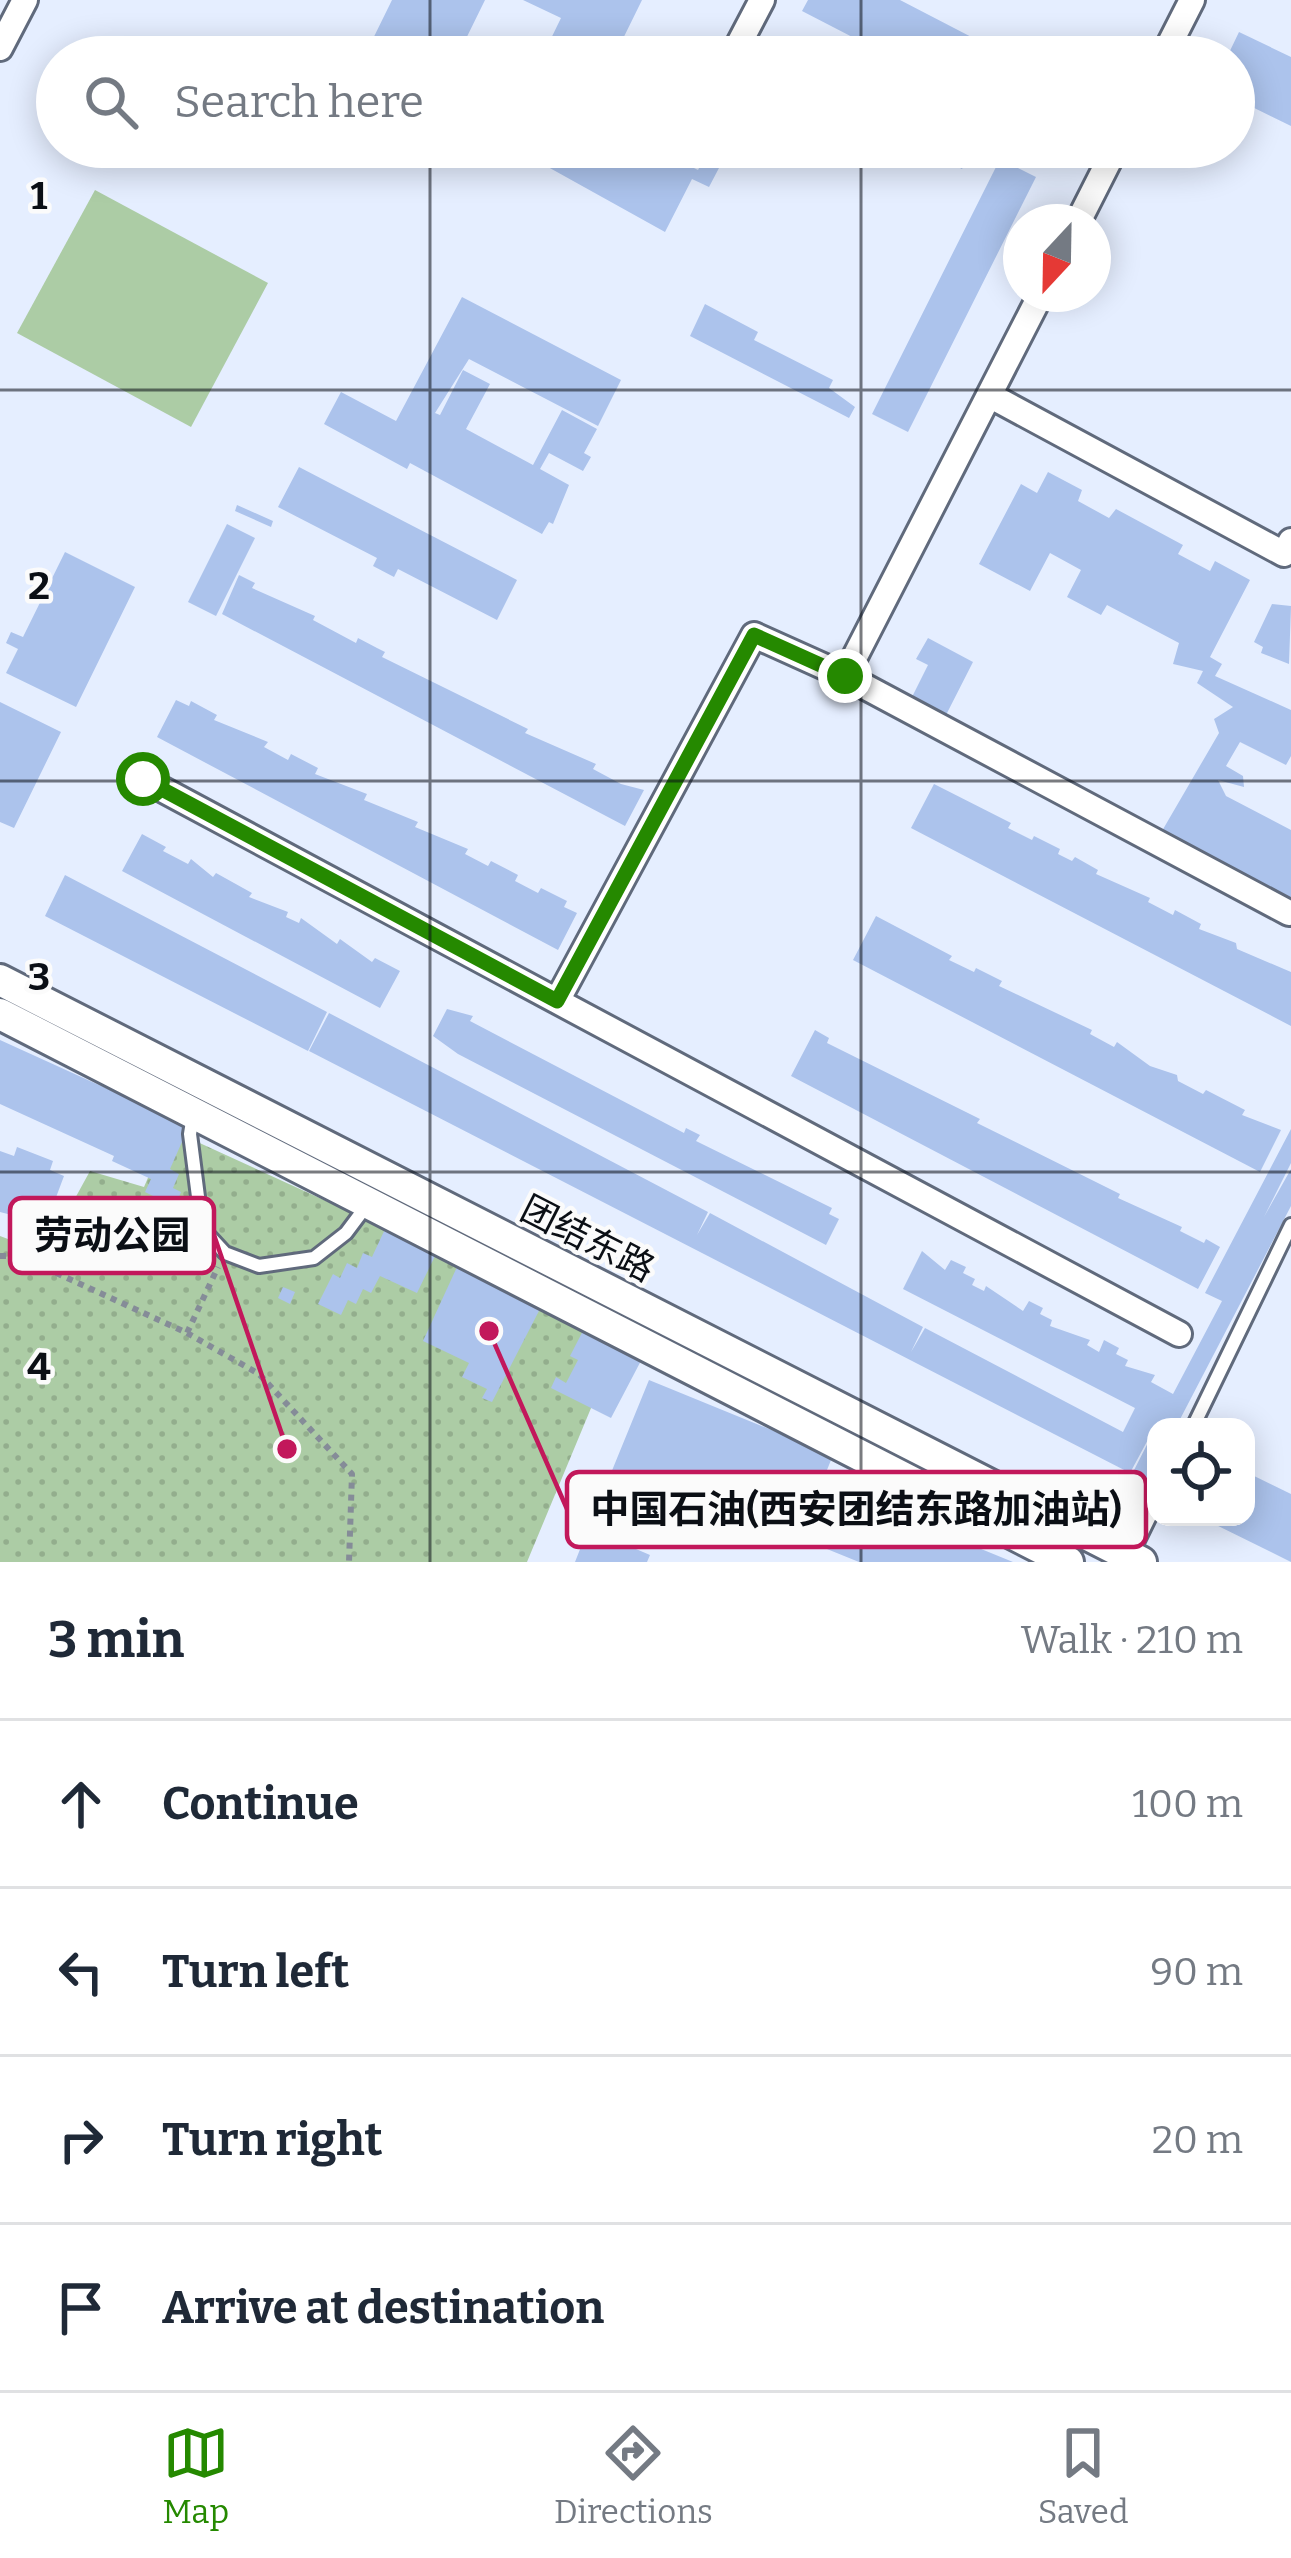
<!DOCTYPE html>
<meta charset="utf-8">
<style>
:root{--surface:#fff;--page:#f2f2f3;--text:#1f2937;--muted:#747a83;--line:#e0e1e3;--accent:#258900}
body{margin:0;font-family:Bitter,"Noto Sans SC",serif;background:var(--page);color:var(--text)}
.controls{position:absolute;right:36px;bottom:36px;display:grid;overflow:hidden;border-radius:24px;box-shadow:0 6px 30px #0003}
.controls button{width:108px;height:108px;display:grid;place-items:center;padding:0;border:0;border-bottom:3px solid var(--line);background:var(--surface);color:var(--text);font:60px sans-serif}
.compass{position:absolute;left:1003px;top:204px;width:108px;height:108px;border-radius:50%;background:var(--surface);box-shadow:0 6px 30px #0003;rotate:202deg}
.stop{position:absolute;width:36px;height:36px;margin:-27px;border:9px solid #258900;border-radius:50%;background:#fff}
.stop.end{background:#258900;border-color:#fff;box-shadow:0 3px 12px #0008}
.list{margin:0;padding:0;list-style:none}
h2{display:flex;justify-content:space-between;align-items:center;height:156px;margin:0;padding:0 48px;font-size:51px}
h2 small{font-size:39px;font-weight:400;color:var(--muted)}
.list li{display:grid;grid-template-columns:78px 1fr auto;gap:36px;align-items:center;box-sizing:border-box;height:168px;padding:0 48px;border-top:3px solid var(--line)}
.list b{display:block;font-size:45px;white-space:nowrap}
.list em{font-size:39px;font-style:normal;color:var(--muted)}
.icon{flex:none;width:66px;height:66px;fill:none;stroke:currentColor;stroke-width:2;stroke-linecap:round;stroke-linejoin:round}
.map{position:relative;flex:none;width:1291px;height:1562px;overflow:hidden}
.search{position:absolute;background:var(--surface);box-shadow:0 6px 30px #0003;left:36px;right:36px;top:36px;height:132px;display:flex;align-items:center;gap:30px;box-sizing:border-box;padding:0 42px;border-radius:66px;color:var(--muted);font-size:45px}
.sheet{height:828px;background:var(--surface)}
nav{display:flex;justify-content:space-around;align-items:center;box-sizing:border-box;height:168px;border-top:3px solid var(--line);background:var(--surface);font-size:33px;color:var(--muted)}
nav a{display:grid;justify-items:center;gap:6px}
nav .on{color:var(--accent)}
.map>svg:first-child{display:block}
.park{fill:url(#park-dots)}
.pitch{fill:#accca5}
.building{fill:#acc3ec}
.lines{fill:none;stroke-linecap:round;stroke-linejoin:round}
.service-casing{stroke:#606a7c;stroke-width:18}
.minor-casing{stroke:#606a7c;stroke-width:30}
.tertiary-casing{stroke:#606a7c;stroke-width:36}
.path{stroke:#858c98;stroke-width:6;stroke-dasharray:6 6;stroke-linecap:butt}
.service{stroke:#fff;stroke-width:12}
.minor{stroke:#fff;stroke-width:24}
.tertiary{stroke:#fff;stroke-width:30}
.route{stroke:#258900;stroke-width:15}
.grid{fill:none;stroke:#0b0f15;stroke-width:3;stroke-opacity:0.55}
.labels{text-anchor:middle;stroke-width:9;stroke-linejoin:round;paint-order:stroke}
.street-label{font-size:36px;fill:#0b0f15;stroke:#fbfbfb}
.grid-label{font-size:39px;text-anchor:middle;font-weight:bold;fill:#0b0f15;stroke:#fbfbfb;stroke-width:9;stroke-linejoin:round;paint-order:stroke}
.leader{fill:none;stroke:#c2185b;stroke-width:4.5}
.callout-dot{fill:#c2185b;stroke:#fbfbfb;stroke-width:4.5}
.callout{fill:#fbfbfb;stroke:#c2185b;stroke-width:4.5}
.callout-label{font-size:39px;text-anchor:middle;font-weight:bold;fill:#0b0f15}
</style>
<div class="map">
<svg width="1291" height="1562" viewBox="0 0 1291 1562">
<defs>
<pattern id="park-dots" width="8" height="8" patternUnits="userSpaceOnUse" patternTransform="scale(3)"><rect width="8" height="8" fill="#accca5"/><path d="M2 2h.1M6 6h.1" fill="none" stroke="#93ae8d" stroke-width="1.8" stroke-linecap="round"/></pattern>
</defs>
<rect width="100%" height="100%" fill="#e5eeff"/>
<path class="park" d="M169,1129L621,1336L527,1562H0V1236L45,1253L90,1171L144,1187Z"/>
<path class="pitch" d="M95,190L268,283L191,427L17,333Z"/>
<path class="building" d="M392,0H485L457,57H364Z
M523,0H642L614,57H542L561,18Z
M808,0H900L981,42L974,57H891L802,11Z
M1239,32L1291,57V126L1234,98V57H1227Z
M777,43L803,57H770Z
M512,147H652L698,170L710,147H730L709,187L692,179L665,232Z
M919,147H977L987,152L979,168L966,161L962,169Z
M1000,159L1036,177L908,432L872,414Z
M462,297L621,380L598,426L469,359L435,413L440,415L463,370L490,384L466,429L533,465L562,410L597,429L584,453L591,457L583,471L549,453L540,469L569,485L553,524L549,522L542,534L410,463L407,469L324,424L341,392L396,421Z
M705,304L758,332L754,340L833,380L829,388L855,407L849,418L690,336Z
M299,467L517,580L497,620L398,569L394,577L373,566L377,558L278,507Z
M1048,472L1082,490L1078,501L1109,518L1116,509L1183,545L1178,554L1210,571L1215,561L1250,580L1210,657L1222,664L1215,676L1291,710V756L1286,765L1240,742L1226,766L1243,776L1244,787L1218,780L1226,796L1291,830V899L1162,831L1219,733L1214,719L1233,707L1197,683L1203,671L1173,664L1179,643L1107,605L1101,615L1067,597L1081,570L1050,553L1030,591L979,564L1021,484L1037,493Z
M237,505L273,521L271,527L235,511Z
M227,524L255,538L216,616L188,602Z
M65,552L135,587L76,707L6,673L18,649L6,643L11,632L23,637Z
M239,575L255,583L252,588L315,616L313,620L356,643L358,638L377,648L385,652L382,657L528,729L525,733L596,764L593,769L621,784L644,790L625,826L222,614Z
M1272,604L1291,606L1289,664L1261,653L1263,647L1254,642Z
M928,638L973,662L946,715L912,697L928,665L916,659Z
M176,700L189,706L191,701L217,715L214,720L268,742L264,747L288,760L291,754L318,768L315,774L367,794L364,800L418,822L415,827L468,849L465,854L488,866L491,861L518,875L515,881L538,893L541,888L567,901L564,907L577,913L558,950L157,737Z
M0,702L61,732L14,828L0,822Z
M934,784L1011,823L1008,828L1032,840L1034,836L1060,849L1058,854L1072,861L1075,857L1098,870L1096,874L1150,898L1148,902L1173,915L1175,910L1201,924L1199,929L1236,943L1237,949L1291,972V1026L911,828Z
M142,834L166,847L163,851L188,864L191,859L213,877L216,873L252,893L249,897L288,912L286,917L299,923L301,918L337,944L340,939L372,962L375,958L400,971L380,1008L122,871Z
M65,875L327,1012L308,1051L45,916Z
M876,916L952,956L949,960L974,972L976,968L1002,981L999,986L1092,1030L1090,1034L1114,1047L1117,1042L1150,1066L1177,1075L1178,1081L1203,1094L1206,1090L1245,1110L1242,1115L1281,1130L1260,1172L853,960Z
M447,1009L473,1016L470,1021L684,1133L686,1128L700,1135L696,1141L832,1208L829,1214L839,1219L826,1245L458,1054L433,1036Z
M329,1013L708,1212L697,1235L710,1213L923,1327L911,1352L925,1328L1123,1432L1135,1408L903,1289L922,1251L945,1270L951,1260L966,1267L963,1273L975,1279L972,1285L984,1291L986,1286L1023,1311L1029,1301L1043,1308L1040,1314L1052,1320L1050,1326L1090,1340L1087,1345L1099,1352L1104,1340L1119,1348L1116,1354L1128,1360L1125,1366L1155,1375L1151,1382L1173,1394L1222,1301L1205,1293L1291,1129V1163L1264,1217L1291,1169V1206L1176,1427H1156L1158,1421L1130,1473L309,1051Z
M815,1030L829,1038L827,1043L980,1119L977,1123L1120,1194L1118,1198L1182,1227L1180,1231L1204,1243L1206,1239L1220,1247L1198,1289L791,1076Z
M0,1040L189,1126L170,1169L179,1174L173,1188L181,1192L175,1207L183,1211L177,1225L186,1229L178,1245L147,1230L153,1216L145,1212L153,1196L145,1192L151,1179L112,1161L114,1156L0,1104Z
M17,1147L53,1161L50,1170L64,1176L46,1224L0,1212V1151L14,1156Z
M386,1227L437,1252L417,1293L380,1276L371,1293L363,1289L356,1304L348,1300L341,1315L318,1304L333,1274L340,1278L347,1263L357,1268L363,1253L372,1257Z
M457,1267L541,1307L492,1402L482,1398L487,1389L462,1377L469,1363L423,1341Z
M283,1287L295,1292L290,1304L278,1298Z
M586,1325L644,1355L611,1418L551,1388L556,1377L566,1383L578,1360L570,1356Z
M649,1380L833,1455L803,1530L667,1475L659,1494L611,1473Z
M1156,1427V1465L1145,1486L1130,1478Z
M1246,1472L1291,1494V1562L1200,1517H1246Z
M844,1493L1013,1562H859L822,1547Z
M588,1529L612,1547L615,1540L650,1555L647,1562H575Z"/>
<g class="lines">
<defs>
<path id="service" d="M193,1115L190,1134L202,1228L225,1253L259,1266L314,1258L346,1233L367,1205
M1193,1427L1291,1225
M1130,1557L1156,1504"/>
<path id="minor" d="M0,48L25,0
M732,57L762,0
M1163,57L1192,0
M1078,222L1116,147
M1041,294L845,676L754,635L557,1001L1179,1334
M989,395L1284,554L1291,541
M845,676L1289,913
M143,779L557,1001"/>
<path id="tertiary" d="M0,980L1141,1562
M0,1014L1068,1562"/>
</defs>
<use href="#service" class="service-casing"/>
<use href="#minor" class="minor-casing"/>
<use href="#tertiary" class="tertiary-casing"/>
<path class="path" d="M0,1256H19L187,1333L218,1267
M187,1333L259,1374L352,1474L349,1562"/>
<use href="#service" class="service"/>
<use href="#minor" class="minor"/>
<use href="#tertiary" class="tertiary"/>
</g>
<g class="lines">
<path class="route" d="M143,779L557,1001L754,635L845,676"/>
</g>
<path class="grid" d="M430,0V57M861,0V57M430,147V1562M861,147V1562M0,390H1291M0,781H1291M0,1172H1291"/>
<g class="labels">
<g class="street-label">
<text transform="translate(588 1238) rotate(27)" y="13">团结东路</text>
</g>
</g>
<g class="grid-label">
<text x="39" y="209">1</text>
<text x="39" y="599">2</text>
<text x="39" y="990">3</text>
<text x="39" y="1380">4</text>
</g>
<path class="leader" d="M287 1449L214 1235M489 1331L567 1509"/>
<g class="callout-dot">
<circle cx="287" cy="1449" r="12"/>
<circle cx="489" cy="1331" r="12"/>
</g>
<g class="callout">
<rect x="10" y="1198" width="204" height="75" rx="12"/>
<rect x="567" y="1472" width="579" height="75" rx="12"/>
</g>
<g class="callout-label">
<text x="112" y="1249">劳动公园</text>
<text x="856" y="1523">中国石油(西安团结东路加油站)</text>
</g>
</svg>
<div class="controls">
<button><svg class="icon" aria-label="locate" viewBox="0 0 24 24"><circle cx="12" cy="12" r="6"/><path d="M12 2v4M12 18v4M2 12h4M18 12h4"/></svg></button>
</div>
<svg class="compass" viewBox="-18 -18 36 36"><path d="M0-13l5 13h-10z" fill="#e53935"/><path d="M0 13l5-13h-10z" fill="#747a83"/></svg>
<div class="stop" style="left:143px;top:779px"></div>
<div class="stop end" style="left:845px;top:676px"></div>
<div class="search"><svg class="icon" aria-label="search" viewBox="0 0 24 24"><circle cx="10" cy="10" r="6"/><path d="M15 15l6 6"/></svg>Search here</div>
</div>
<section class="sheet">
<h2>3 min<small>Walk · 210 m</small></h2>
<ul class="list">
<li><svg class="icon" aria-label="ahead" viewBox="0 0 24 24"><path d="M12 20V5M6 11l6-6 6 6"/></svg><div><b>Continue</b></div><em>100 m</em></li>
<li><svg class="icon" aria-label="left" viewBox="0 0 24 24"><path d="M17 20v-9H6M10 6l-5 5 5 5"/></svg><div><b>Turn left</b></div><em>90 m</em></li>
<li><svg class="icon" aria-label="right" viewBox="0 0 24 24"><path d="M7 20v-9h11M14 6l5 5-5 5"/></svg><div><b>Turn right</b></div><em>20 m</em></li>
<li><svg class="icon" aria-label="arrive" viewBox="0 0 24 24"><path d="M6 21V4h12l-3 4 3 4H6"/></svg><div><b>Arrive at destination</b></div></li>
</ul>
</section>
<nav>
<a class="on"><svg class="icon" aria-label="map" viewBox="0 0 24 24"><path d="M3 6l6-2 6 2 6-2v14l-6 2-6-2-6 2zM9 4v14M15 6v14"/></svg>Map</a>
<a><svg class="icon" aria-label="directions" viewBox="0 0 24 24"><path d="M12 3l9 9-9 9-9-9zM9 14v-3h6M13 9l2 2-2 2"/></svg>Directions</a>
<a><svg class="icon" aria-label="saved" viewBox="0 0 24 24"><path d="M7 4h10v16l-5-4-5 4z"/></svg>Saved</a>
</nav>
